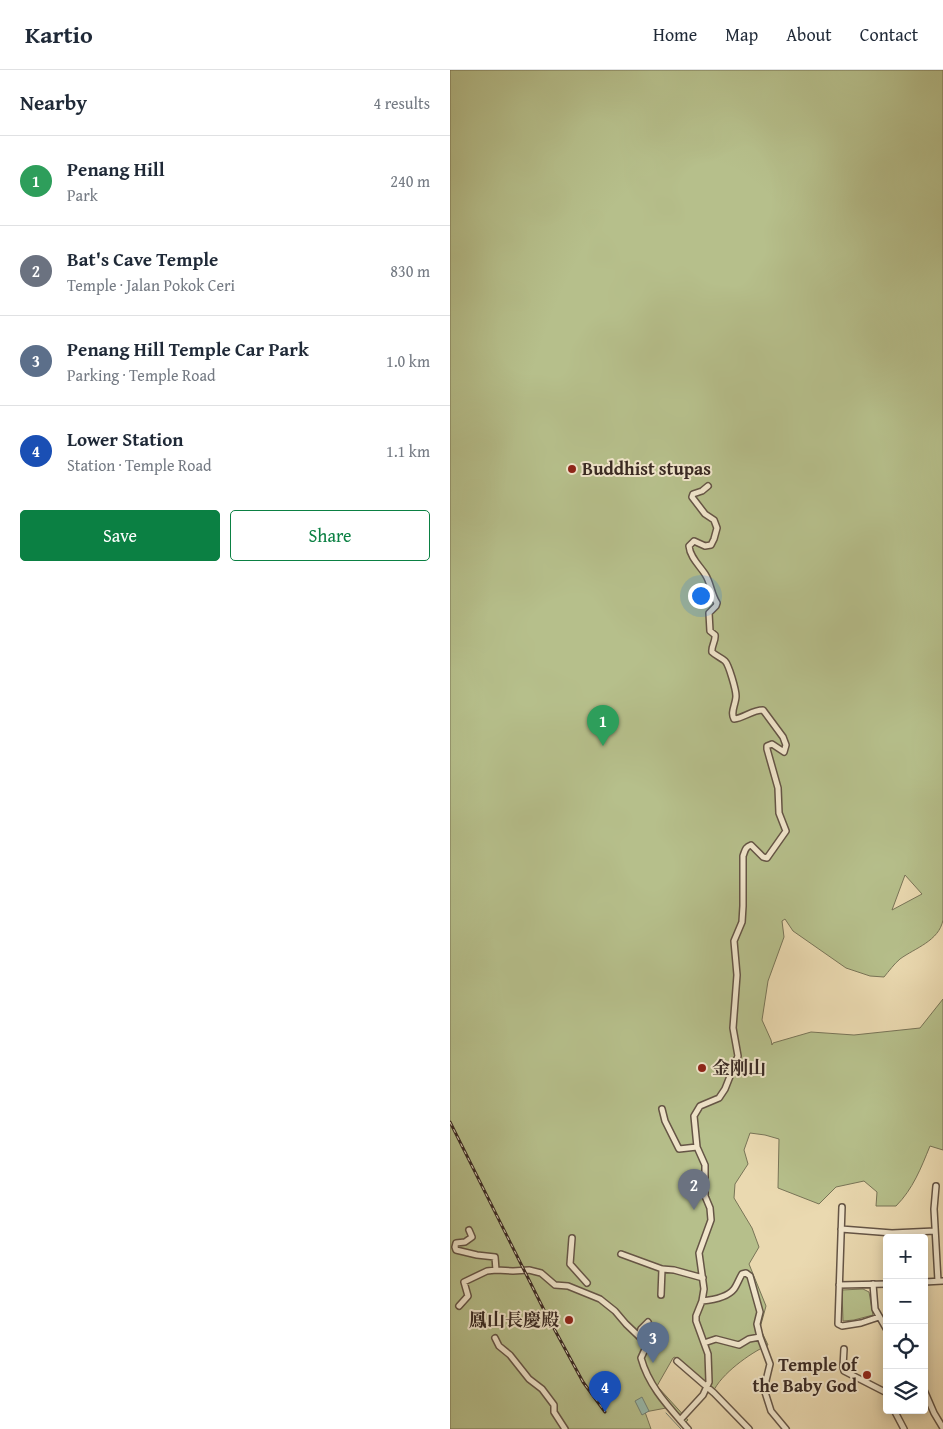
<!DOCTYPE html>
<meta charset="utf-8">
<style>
:root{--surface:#fff;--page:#f6f6f7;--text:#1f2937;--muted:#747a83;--line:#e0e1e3;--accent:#0b8043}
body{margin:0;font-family:"Gentium Book Plus","Noto Serif SC",serif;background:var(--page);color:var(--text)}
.controls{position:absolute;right:15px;bottom:15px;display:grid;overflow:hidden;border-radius:5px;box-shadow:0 2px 12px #0003}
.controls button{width:45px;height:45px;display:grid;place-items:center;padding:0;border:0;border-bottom:1px solid var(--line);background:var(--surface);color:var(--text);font:25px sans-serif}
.you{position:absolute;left:250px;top:525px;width:18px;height:18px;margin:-12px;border:4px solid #fff;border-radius:50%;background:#1a73e8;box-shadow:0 0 0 8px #1a73e833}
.badge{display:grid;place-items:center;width:32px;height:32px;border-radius:50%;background:var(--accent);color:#fff;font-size:16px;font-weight:700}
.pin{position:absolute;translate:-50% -41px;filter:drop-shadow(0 1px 2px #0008)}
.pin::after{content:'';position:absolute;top:26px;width:18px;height:15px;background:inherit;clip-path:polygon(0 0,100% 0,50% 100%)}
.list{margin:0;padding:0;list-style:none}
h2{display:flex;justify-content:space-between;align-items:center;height:65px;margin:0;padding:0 20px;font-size:21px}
h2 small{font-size:16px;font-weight:400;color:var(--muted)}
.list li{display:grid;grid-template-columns:32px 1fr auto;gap:15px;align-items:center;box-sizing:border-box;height:90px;padding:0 20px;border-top:1px solid var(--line)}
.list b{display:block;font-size:19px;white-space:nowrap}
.list p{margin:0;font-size:16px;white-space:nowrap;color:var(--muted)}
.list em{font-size:16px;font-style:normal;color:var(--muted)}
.actions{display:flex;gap:10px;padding:15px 20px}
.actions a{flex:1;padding:11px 0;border:1px solid var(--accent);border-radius:5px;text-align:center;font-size:18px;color:var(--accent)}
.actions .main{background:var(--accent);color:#fff}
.icon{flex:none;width:28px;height:28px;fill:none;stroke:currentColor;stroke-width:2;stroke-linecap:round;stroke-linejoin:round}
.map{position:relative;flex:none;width:493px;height:1359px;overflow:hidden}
header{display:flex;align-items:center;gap:30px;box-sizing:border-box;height:70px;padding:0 25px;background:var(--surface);border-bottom:1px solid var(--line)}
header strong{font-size:24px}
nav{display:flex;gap:28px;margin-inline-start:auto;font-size:18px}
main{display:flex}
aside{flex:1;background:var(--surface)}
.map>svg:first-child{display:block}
.green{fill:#b6bf8b;stroke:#787457;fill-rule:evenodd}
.water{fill:#98baac;stroke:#728075}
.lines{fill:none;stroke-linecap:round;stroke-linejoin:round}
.stream{stroke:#728075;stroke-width:1}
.street-casing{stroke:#655546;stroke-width:8}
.street{stroke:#f1e6cc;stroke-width:5}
.rail-casing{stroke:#392923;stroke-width:3}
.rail{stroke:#f1e6cc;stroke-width:1;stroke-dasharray:4;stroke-linecap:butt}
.poi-dot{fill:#8f2418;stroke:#f1e6cc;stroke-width:2}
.labels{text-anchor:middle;stroke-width:4;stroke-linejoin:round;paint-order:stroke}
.poi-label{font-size:18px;font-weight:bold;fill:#392923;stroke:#f1e6cc;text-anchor:start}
</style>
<header>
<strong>Kartio</strong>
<nav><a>Home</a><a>Map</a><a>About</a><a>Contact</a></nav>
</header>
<main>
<aside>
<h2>Nearby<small>4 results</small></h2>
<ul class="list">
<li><span class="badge" style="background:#2e9e5b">1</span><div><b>Penang Hill</b><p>Park</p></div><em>240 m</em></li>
<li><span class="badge" style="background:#6b7280">2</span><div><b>Bat's Cave Temple</b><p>Temple · Jalan Pokok Ceri</p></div><em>830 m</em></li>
<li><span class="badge" style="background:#5c6f8a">3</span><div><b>Penang Hill Temple Car Park</b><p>Parking · Temple Road</p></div><em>1.0 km</em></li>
<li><span class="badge" style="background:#1a4fb4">4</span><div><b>Lower Station</b><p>Station · Temple Road</p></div><em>1.1 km</em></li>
</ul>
<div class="actions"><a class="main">Save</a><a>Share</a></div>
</aside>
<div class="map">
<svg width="493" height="1359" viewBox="0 0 493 1359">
<rect width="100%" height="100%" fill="#ead9b0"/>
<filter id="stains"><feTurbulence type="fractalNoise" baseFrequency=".004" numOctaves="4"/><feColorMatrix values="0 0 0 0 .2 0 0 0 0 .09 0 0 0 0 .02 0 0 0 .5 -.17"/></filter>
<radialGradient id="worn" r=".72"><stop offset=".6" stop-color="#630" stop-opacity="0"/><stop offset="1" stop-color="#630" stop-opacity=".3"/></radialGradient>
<path class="green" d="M0,0H493V850C489,871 465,878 450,889C444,894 439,901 434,907L420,906L396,898L343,861L335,849L332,851L334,867L318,911L312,950L321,970L322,975L323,973L361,962L404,965L470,958L493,929V1080L480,1076C471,1098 463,1119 446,1136H426L427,1122L414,1111L386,1117L369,1134L328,1118L329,1069L315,1065L300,1063L294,1080L298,1094L285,1114L284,1128L302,1158L309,1177L299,1194L316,1236L310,1258L318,1275C300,1283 271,1304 263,1322L225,1287L223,1288L207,1316L238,1350L232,1355L216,1338L195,1342L201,1359H0ZM455,805L472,824L442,840Z
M413,1219L419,1222L423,1245L404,1250L393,1251L392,1220Z"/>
<path class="water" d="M192,1327L199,1341L192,1345L185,1331Z"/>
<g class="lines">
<path class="stream" d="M216,1343L231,1359"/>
<defs>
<path id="street" d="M212,1039L215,1051L229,1079L247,1077
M486,1116L484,1139L488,1211
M392,1137L388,1254L392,1256L411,1253L429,1247
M391,1159L442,1163L485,1161
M19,1160L22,1167L15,1172L6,1173L5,1177L6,1180L27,1185L45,1187L46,1200
M122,1168L120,1194L137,1213
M171,1184L212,1199L224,1200L253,1208
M474,1212L493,1211
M423,1214L425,1239L437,1260
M389,1215L437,1214
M211,1225L212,1199
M252,1231C262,1230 277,1228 284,1219C287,1215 289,1209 292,1204L296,1203L300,1206L310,1242L307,1254L310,1267L320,1294L314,1319L321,1341L336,1359
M9,1236L18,1226L14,1212L37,1201L46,1200L63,1201L79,1200L91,1203L105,1215L118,1216L150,1229L165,1241L176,1254L196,1273V1277L191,1288C199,1317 219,1337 238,1359
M189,1266L191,1259L198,1252
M45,1268L49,1276L60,1285L79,1309L92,1319L104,1335V1342L115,1359
M254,1273L266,1269L289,1275L299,1269L310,1267
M394,1279L393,1297L394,1301L437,1323
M227,1291L264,1323L299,1359
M474,1320L484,1343L493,1358
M444,1340L454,1359
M230,1350L253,1325L259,1312L258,1284L246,1251V1246L252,1231L254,1219L249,1183L261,1150L260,1138L255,1126V1095L247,1077L244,1046L250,1036L269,1028L275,1019L288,986L283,958L287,905L284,871L292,852L293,836V786C295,781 295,777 301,775L313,787L317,788L336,761L329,743L328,718L317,679V676L322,674L334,682L336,675L333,667L313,640C302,640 294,648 284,649C280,642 286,634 286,626C286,620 279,595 275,591C272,588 266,586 262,582C261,576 266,571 265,565L260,561L259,543L266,536L267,533C261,524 261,513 255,504C249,495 240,487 239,476L244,471L255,476L261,475L264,469L267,458L264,450L255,444L242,427L243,424L252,421L258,416"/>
</defs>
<use href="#street" class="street-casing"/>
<use href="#street" class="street"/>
<defs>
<path id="rail" d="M0,1052L94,1240L133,1312L155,1342"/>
</defs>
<use href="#rail" class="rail-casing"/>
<use href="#rail" class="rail"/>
</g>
<g class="poi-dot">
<circle cx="122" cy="399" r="5"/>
<circle cx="252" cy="998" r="5"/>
<circle cx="119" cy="1250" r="5"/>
<circle cx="417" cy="1305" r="5"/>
</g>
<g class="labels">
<g class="poi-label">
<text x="132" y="405">Buddhist stupas</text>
<text x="262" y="1004">金刚山</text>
<text x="109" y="1256" text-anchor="end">鳳山長慶殿</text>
<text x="407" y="1301" text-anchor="end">Temple of<tspan x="407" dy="21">the Baby God</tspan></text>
</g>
</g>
<rect width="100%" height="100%" filter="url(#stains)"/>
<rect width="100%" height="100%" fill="url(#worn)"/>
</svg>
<div class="controls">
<button>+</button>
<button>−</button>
<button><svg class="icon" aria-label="locate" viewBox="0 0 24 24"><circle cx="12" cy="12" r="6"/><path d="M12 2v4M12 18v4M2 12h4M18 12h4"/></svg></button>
<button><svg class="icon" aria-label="layers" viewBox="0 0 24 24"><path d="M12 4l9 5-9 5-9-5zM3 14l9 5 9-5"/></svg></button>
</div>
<div class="you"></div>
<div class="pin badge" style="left:153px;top:676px;background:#2e9e5b">1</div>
<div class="pin badge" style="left:244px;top:1140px;background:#6b7280">2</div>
<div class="pin badge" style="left:203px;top:1293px;background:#5c6f8a">3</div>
<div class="pin badge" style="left:155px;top:1342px;background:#1a4fb4">4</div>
</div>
</main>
